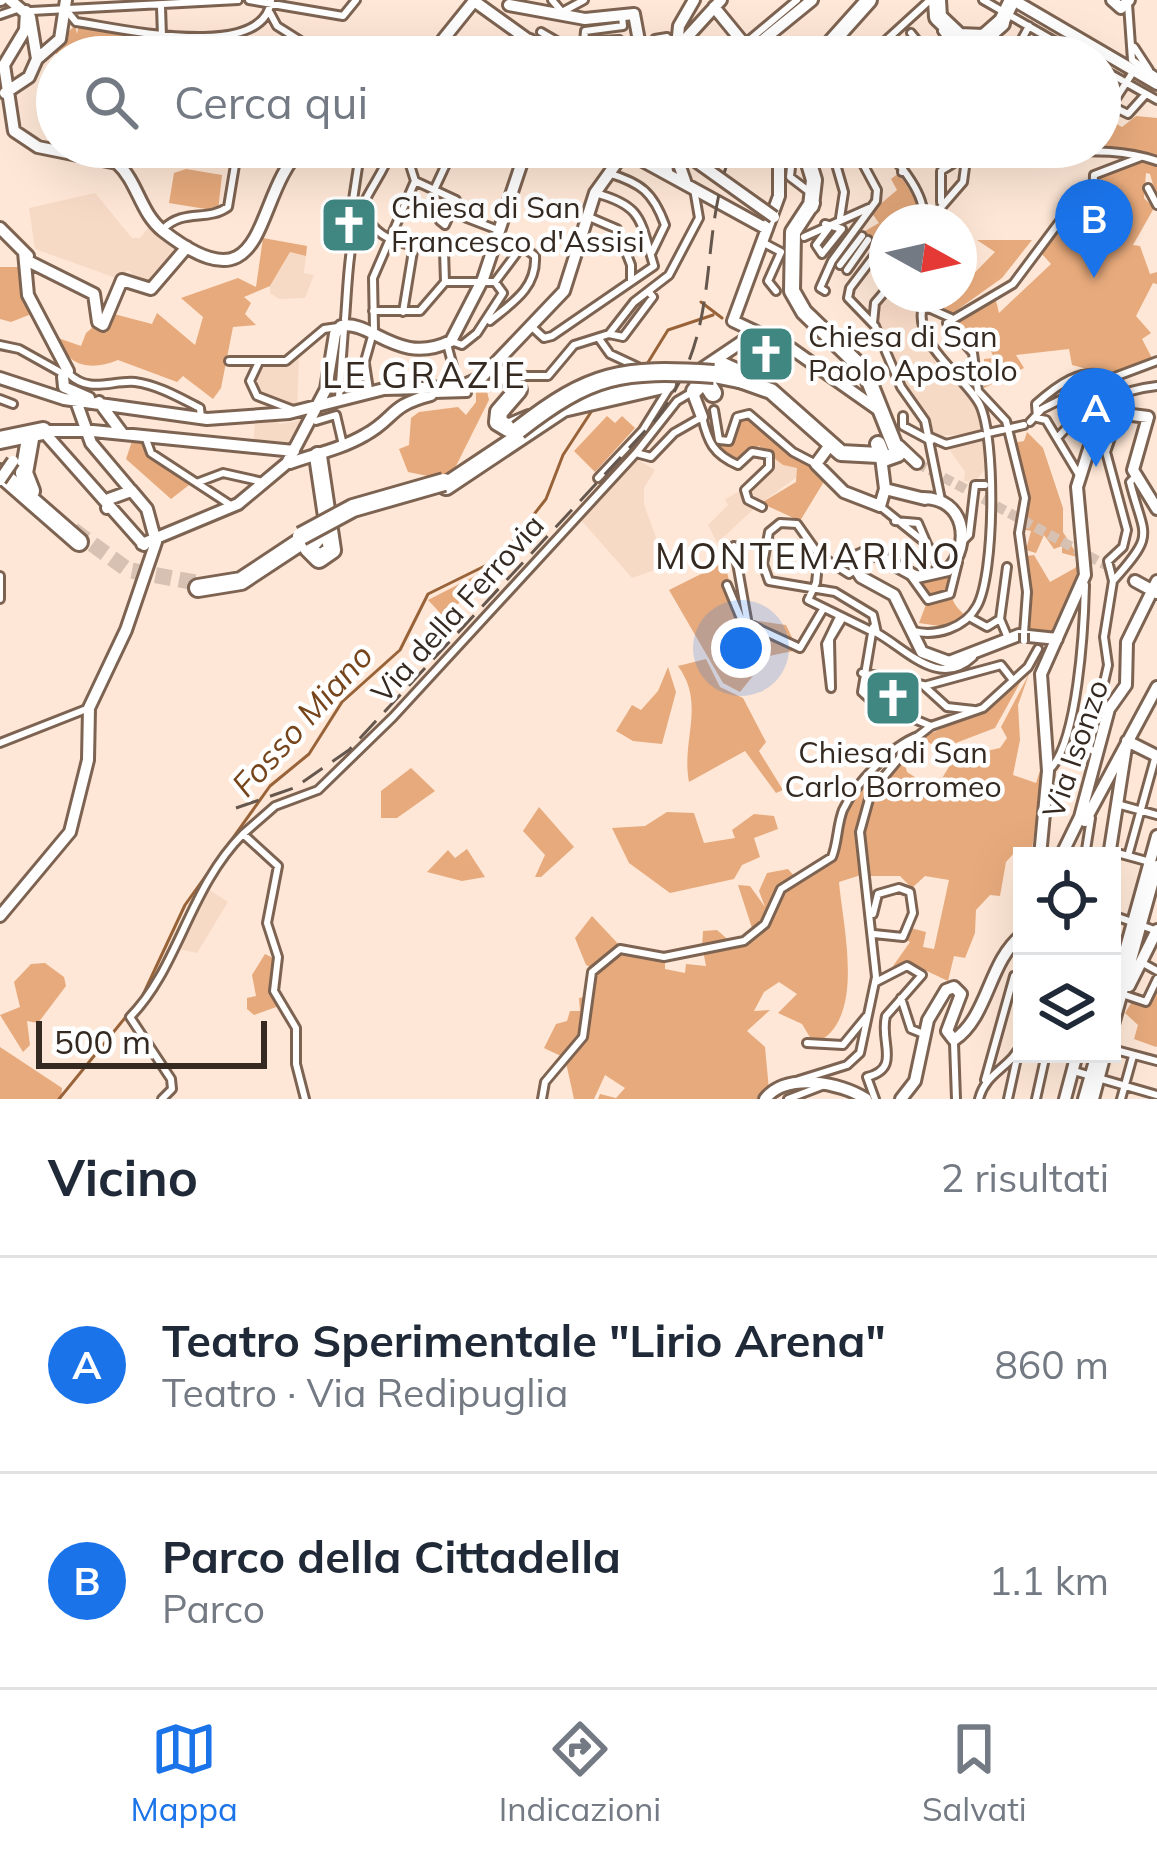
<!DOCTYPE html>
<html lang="it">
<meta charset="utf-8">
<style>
:root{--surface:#fff;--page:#f6f6f7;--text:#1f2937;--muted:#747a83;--line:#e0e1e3;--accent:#1a73e8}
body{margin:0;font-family:Mulish,sans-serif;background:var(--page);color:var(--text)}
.controls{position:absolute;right:36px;bottom:36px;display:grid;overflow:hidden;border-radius:0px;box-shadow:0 12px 48px #0002}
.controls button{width:108px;height:108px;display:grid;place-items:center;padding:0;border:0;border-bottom:3px solid var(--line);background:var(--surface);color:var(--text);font:60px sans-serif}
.compass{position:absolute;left:869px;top:204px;width:108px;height:108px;border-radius:50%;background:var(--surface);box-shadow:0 12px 48px #0002;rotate:98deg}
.scale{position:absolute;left:36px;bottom:30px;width:231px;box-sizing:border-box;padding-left:12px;border:6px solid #352a22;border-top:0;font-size:33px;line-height:42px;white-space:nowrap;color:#352a22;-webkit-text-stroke:9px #fff;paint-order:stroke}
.you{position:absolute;left:741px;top:648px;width:42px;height:42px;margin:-30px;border:9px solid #fff;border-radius:50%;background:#1a73e8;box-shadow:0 0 0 18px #1a73e833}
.badge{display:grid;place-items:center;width:78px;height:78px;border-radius:50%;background:var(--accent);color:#fff;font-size:39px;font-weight:700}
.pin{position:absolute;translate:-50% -99px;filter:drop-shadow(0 3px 6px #0008)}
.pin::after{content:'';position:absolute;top:63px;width:42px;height:36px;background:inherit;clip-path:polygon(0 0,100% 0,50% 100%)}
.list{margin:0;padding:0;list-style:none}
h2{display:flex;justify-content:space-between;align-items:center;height:156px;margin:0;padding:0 48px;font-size:51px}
h2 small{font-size:39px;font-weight:400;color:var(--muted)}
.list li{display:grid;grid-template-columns:78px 1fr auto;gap:36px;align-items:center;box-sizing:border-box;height:216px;padding:0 48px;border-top:3px solid var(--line)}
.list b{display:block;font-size:45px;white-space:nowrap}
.list p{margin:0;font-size:39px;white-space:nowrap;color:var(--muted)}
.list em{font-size:39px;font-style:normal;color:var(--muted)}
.icon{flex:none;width:66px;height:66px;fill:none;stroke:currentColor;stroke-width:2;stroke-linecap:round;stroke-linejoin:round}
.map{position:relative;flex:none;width:1157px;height:1099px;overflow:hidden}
.search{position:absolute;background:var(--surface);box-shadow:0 12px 48px #0002;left:36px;right:36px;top:36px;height:132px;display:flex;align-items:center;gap:30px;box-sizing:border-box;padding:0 42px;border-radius:66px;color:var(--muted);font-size:45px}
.sheet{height:588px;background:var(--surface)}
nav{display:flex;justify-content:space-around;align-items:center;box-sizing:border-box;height:168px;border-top:3px solid var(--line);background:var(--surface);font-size:33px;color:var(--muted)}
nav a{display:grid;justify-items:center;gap:6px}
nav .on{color:var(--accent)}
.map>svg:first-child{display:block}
.built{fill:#f7dac6}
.green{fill:#e7aa7c}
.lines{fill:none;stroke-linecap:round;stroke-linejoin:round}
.stream{stroke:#996339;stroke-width:3}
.secondary-tunnel{stroke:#d6c1b2;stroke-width:10;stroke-dasharray:10 5;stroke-linecap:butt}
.highway-tunnel{stroke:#d6c1b2;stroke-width:16;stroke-dasharray:16 8;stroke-linecap:butt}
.street-casing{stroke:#7d6351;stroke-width:12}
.secondary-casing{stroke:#7d6351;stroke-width:16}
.primary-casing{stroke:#7d6351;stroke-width:20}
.highway-casing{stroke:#7d6351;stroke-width:22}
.street{stroke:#fff;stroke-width:6}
.secondary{stroke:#fff;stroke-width:10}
.primary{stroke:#fff;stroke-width:14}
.highway{stroke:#fff;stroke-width:16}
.rail{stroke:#65574d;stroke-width:3;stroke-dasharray:24 12;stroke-linecap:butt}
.street-bridge-casing{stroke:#7d6351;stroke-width:12;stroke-linecap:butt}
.secondary-bridge-casing{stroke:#7d6351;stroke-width:16;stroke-linecap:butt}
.highway-bridge-casing{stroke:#7d6351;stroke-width:22;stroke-linecap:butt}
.street-bridge{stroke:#fff;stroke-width:6}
.secondary-bridge{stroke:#fff;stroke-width:10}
.highway-bridge{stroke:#fff;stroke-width:16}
.labels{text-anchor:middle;stroke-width:9;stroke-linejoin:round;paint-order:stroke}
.poi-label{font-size:30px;fill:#352a22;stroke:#fff;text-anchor:start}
.street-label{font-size:30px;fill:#352a22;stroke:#fff}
.water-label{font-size:33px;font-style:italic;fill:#76451c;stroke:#fff}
.quarter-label{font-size:36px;letter-spacing:3px;fill:#352a22;stroke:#fff}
</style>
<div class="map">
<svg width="1157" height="1099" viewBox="0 0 1157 1099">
<rect width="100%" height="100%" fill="#fee7d6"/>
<path class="built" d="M95,193L132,238H140L152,223L183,248L155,283L144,285L128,270L119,279L35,249L29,208Z
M290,252L306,256L304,273L314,275L305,298L279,299L270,293V286Z
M884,289L918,305L917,323L975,403L982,433L935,436L905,389L877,323Z
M299,358L297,408L261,397L254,379L257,369Z
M309,412L298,447L253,446L255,419L277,416L279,424L297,421V413Z
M982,439L985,469L975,482L964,481L965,472L947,446Z
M635,458L655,470L644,488V504L666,566L632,578L581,520Z
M776,458L797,467L800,475L761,503L747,488Z
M742,490L757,506L717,543L708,525L728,505L725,499Z
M205,887L228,902L197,953L183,950L177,947Z"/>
<path class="green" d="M75,25L77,34L79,25L139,34L118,40L119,47L155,44L156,57H59L52,49Z
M1100,115L1122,127L1136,116L1157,118V155L1085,147H1100Z
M1140,160L1157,165V199L1150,174L1146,173L1144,198L1154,208L1133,245L1140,246L1150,274L1157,272V284L1153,283L1136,316L1151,333L1142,339L1152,358L1110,375L1072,365L1069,349L1016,355L1024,368L984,388V359L994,358L983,333L976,341L952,321L995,297L999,313L1051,264L1042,254L1065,220L1104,219L1095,177Z
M186,169L222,175L218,211L169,203L174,173Z
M899,173L921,209L907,222H887V235L876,247L858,235L879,223L871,212L897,190L891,179Z
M263,238L307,246L306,256L290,252L270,286L244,297L251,303L245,314L256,325L233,327L221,388L213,399L183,376L177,382L118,360C91,371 67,367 58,338L81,346L86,333L110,313L152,324L157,313L195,345L203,317L181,298L238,278L256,287Z
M977,240H1032L1002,278L950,315L942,306L995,252Z
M0,267H24L34,313L11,322L0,319Z
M484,378L489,400L453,472L443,479L408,472L399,449L409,445L411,418L419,412L458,407L466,415L476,402V383Z
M607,416L615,423L622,416L635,428L595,472L574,451Z
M749,417L828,475L800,521L761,503L796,482L797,468L783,465L759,446L733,461L708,441L732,440L738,421Z
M1027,432L1043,448L1063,508V532L1083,564L1054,636L1028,634L1027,556L1034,555L1050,582L1075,568L1081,558L1062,553V546L1054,549L1044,535L1036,553L1026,550L1031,531L1022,529L1028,504L1014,443L1024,441Z
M133,438L141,439L149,455L193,482L171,499L126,459Z
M725,562L734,605L745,619L786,625L798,650L769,656L740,692L723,683L669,590Z
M954,570C949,591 948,601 966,616L946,627L919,623L927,602L918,582Z
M479,574L483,583L443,616L428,600Z
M706,659L720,687L743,698L766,742L759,751L783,790L776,793L745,751L689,782C681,740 706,704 678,666Z
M668,667L676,692L662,744L633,741L616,731L632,705L641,710L658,691Z
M1026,672L995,728L940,749L921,738L980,711Z
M1029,674L1018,705L1020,740L1013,775L1036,783L1045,755L1031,856L1015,852L1006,862L1000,896L990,895L976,910L975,933L965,958L954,956L948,981L912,964L891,969L910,942L905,939L911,928L926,932L923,947L934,949L949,880L925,876L912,888L900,876H869C861,817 865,804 903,758L907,772L935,790L956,755L978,761L982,752L1000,748L1007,738L1001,727Z
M911,742C865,793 855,804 864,874L839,882C843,928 867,1022 814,1044L802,1024L778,1013L797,994L779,982L764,992L754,1011L770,1010L747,1031L765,1047L769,1090L762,1099H598L600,1094L616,1098L625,1088L605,1075L594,1099H574L565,1058L544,1048L556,1024L567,1021L570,1011H580L579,998L590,996L593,972L625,950L665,959V969L685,973L686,964L706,966L703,950L734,946L702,948L703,931L717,930L732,943L753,931L738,885L750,886L765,907L759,891L767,873L788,869L796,878L829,861L852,799Z
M411,768L435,791L397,818H381V791Z
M539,807L574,847L541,877H535L545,855L523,831Z
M667,812L694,813L704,843L735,838L732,830L754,814L774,816L778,829L754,838L760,857L742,865L734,879L670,893L629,863L612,828L645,826Z
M467,849L485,877L462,881L427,872L448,850L455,858Z
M592,916L622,948L593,968L586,965L575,938Z
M265,954L275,959L271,991L279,1006L254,1015L247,1009V998L256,996L252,975Z
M45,963L64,977L66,986L38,1023L27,1021L30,1045L23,1052L0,1015L20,1007L14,982L31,964Z
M1157,987V1046L1156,1047L1134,1039L1138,1025L1125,1013L1133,1000L1148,1005Z
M0,1047L62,1088L61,1099H0Z"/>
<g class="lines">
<path class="stream" d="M701,302L722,318
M647,364L668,330L713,315
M59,1099L142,997L185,905L270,786L309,754L342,702L400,650L428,594L499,559L546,499L563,455L593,409"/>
<path class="secondary-tunnel" d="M917,463L1135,581"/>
<path class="highway-tunnel" d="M73,530L128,570L198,583"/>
<defs>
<path id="street" d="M249,0L343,16L356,0
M552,0L562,12L584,0
M983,0L1082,57
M1128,4L1132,60L1157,77
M161,7L162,36
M31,11L238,0
M67,11L76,22C119,28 265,63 271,0
M270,13L277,26L326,57
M0,15L20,8
M942,31L961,57
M541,32L560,43L584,46
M911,33L930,57
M996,35V41L1023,57
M655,39L667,37
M619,40L621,48H588L584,42Z
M584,42L585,31L623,26L622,16
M1134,47L1149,70
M1015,52L1029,26
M729,57L797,0
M849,57L883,43L930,0
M904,57L921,46
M1043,57L1053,40
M1100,68L1157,100
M1100,100L1128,114L1146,94
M1111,106L1135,69
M274,147L293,158
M689,147L712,163
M831,147L844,192L840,218
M831,147L861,159
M877,147C896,154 924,194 923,214L912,222
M983,147C1040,160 1101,141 1157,161
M665,149L669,171
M802,151L792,157L790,177L811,193
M902,172L908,147
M608,173C641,183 653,192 665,225L652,252
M415,181L456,200L451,212L498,230
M1148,188L1157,205
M434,190L454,147
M941,202V171L980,147
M364,210C376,245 411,245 444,250L445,282
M444,212H451L445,225L440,221Z
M937,212L963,182L965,167
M351,213L361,147
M589,217L617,229L631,265V281
M825,224L842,229L822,254L816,245L828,229
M163,229C184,208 207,222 228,207L238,147
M804,237L869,208
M887,239L850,288L848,298L875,326L901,387L925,421L941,500
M762,242L781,252L768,281L776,291
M840,265L862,236
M847,270L868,240
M825,291L820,288L832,261L876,201L877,190L862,162L876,147
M897,294L951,318
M373,311H420L445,282H495
M403,312L414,245
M345,319C348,282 348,237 364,203C373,184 384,171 391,151
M873,323L875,303L887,289
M531,326L544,338L552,336
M477,333L503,293L495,282L522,246L535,256C537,288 512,303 490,321
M609,334L623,337L653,297L648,291
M552,336L654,266C640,221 644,206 595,193
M600,340L610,354L640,368
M451,341L462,345L477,333
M447,344L454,370
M0,345L19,349L62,373
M229,361H286L324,329L338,327
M365,361L374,329L373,278L415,181L409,162L391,150
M258,364L250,381L257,396L296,411
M365,364L369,390
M69,374C90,394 111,380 135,382C158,385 180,398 200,408L201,418
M514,376H548L574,345L609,334L634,302L669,275L699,218L694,189
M433,394L467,393
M339,397L344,329
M0,399L13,404
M714,410L719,440L729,441L737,417L749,414L793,452L816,464
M903,416V426L931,441
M1046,420L1037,418L1036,404C1055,387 1084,364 1108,378
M1046,420L1079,475
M316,421L336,415L343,445
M1030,422L1042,409L1080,390L1157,361
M988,433L1024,425
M930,437L946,444L982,435
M1057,438C1083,408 1118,390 1157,386
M146,439L151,453L232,506
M636,453L651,457L674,433L702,417C708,442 713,454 738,465L752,452L769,455V467L745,490L748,500L762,507
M598,478L643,430L671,385
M199,482L223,473L263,482
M881,507L927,544L941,570
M895,521L918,523L927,544
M964,540L969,535L975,485H985
M734,546L748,625
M819,555L816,583L808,600L869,630
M1007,567L1000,619L1008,638
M855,570L849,574L819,555L797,524L780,523L769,532L763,564L769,581L835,592L873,615L877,633C906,649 939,689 973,657
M910,575L928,600L950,594L958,562
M0,576V599
M1113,581C1157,532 1144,538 1130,482L1135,477
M727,585L742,621L800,648L822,611
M839,617L826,644L831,688L830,639L842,619
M969,617L987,627L1000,619
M873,627L862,692L873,702L931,726
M913,631C936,637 965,628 977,606C995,574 996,439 980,405C967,378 912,344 923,306
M1024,633L1027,592L1019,533L1025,498L1006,421L978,391L973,353L947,323L1013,284L1063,217L1093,206L1094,175L1141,157
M862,673L923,685
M974,710L947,707L924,686L1001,665L1012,679
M0,743L89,708
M1096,753L1089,748L1108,665L1104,637L1113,581L1108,561L1123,547L1127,530L1106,452L1117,420
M1048,771C1078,746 1084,626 1085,585
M1117,804L1157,815
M1110,851L1150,862
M1085,856L1091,818
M1128,856L1156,755
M873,914L878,894L899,888L910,892L913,913L903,937L874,934
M1112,915L1157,931
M1141,962L1157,971
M1125,995L1146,1002L1157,979
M901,998L911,1029L926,1035
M807,1043L843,1045L866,1017
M954,1043L956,1099
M1112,1049L1157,1061
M1074,1071L1157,1095
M799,1080L847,1065L860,1053L876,977L860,832L871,792L918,736L931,726L983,708L1028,667L1038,649
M985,1080L1014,976L1022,977
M162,1099L172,1089L171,1079L130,1017C178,969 189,888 243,834
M305,1099L296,1064V1028L274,991L278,957L267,923L278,866L243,834L275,806L318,790L393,717L636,453L677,401L694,391
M542,1099L545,1082L583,1037L592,972L620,949L664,957L744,941L765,924L781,889L832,857C838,842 837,825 843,810C855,784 891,746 918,736
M788,1099L822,1086
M875,1099L867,1077C902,1068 879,1042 886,1016L922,975L907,966L876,982
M979,1099C986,1071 1012,1068 1022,1042
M1008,1099L1017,1058
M1036,1099L1046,1054
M1121,1099L1133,1056"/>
<path id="secondary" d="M0,0H1
M10,0L30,17L37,59
M1112,0L1121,8L1129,0
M1015,1L1157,84
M509,5L585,19L634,14L642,57
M714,7L750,51
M26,11L25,30L4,65L14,131L38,147L117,163C138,182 140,213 163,231C273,316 251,192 304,147
M677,46L679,26L694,0
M429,57L474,1L552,57
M507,57L530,40
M669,57L721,0
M742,57L812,0
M5,93L29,77L37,59L60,39L66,0
M471,147L495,154L526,149
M539,147L551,157L564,147
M673,147L686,184
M779,147V196L733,321L792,349L880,411
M623,150L767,229
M0,228L28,256
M24,252L28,295L68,371
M26,260L94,294L98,322L103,325L122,280L151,289L187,247
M63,377L64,387L89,398
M0,378L64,399L207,419L289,413L384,389L460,387L482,377L564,291L595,193L628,147
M76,401L91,443L129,488
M99,402L122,433
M702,417L694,396L697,372L755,333
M43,431H93L294,451
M43,431L144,545
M830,445L816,464L844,492L880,506L885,489
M899,446L917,463
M881,457L885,489L925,499
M290,463C315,454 341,449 365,435C396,418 388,406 431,395
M923,498C965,498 972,544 948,570L917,577L869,551L858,556L854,566L861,577L894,595L922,652L949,662L1019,635L1057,639
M107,508L109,499L131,491
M142,544L238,504L287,463L326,389L335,334L341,326C371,319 398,367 451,341L483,279L527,147
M1135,581L1157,593
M1127,741L1157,756
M1085,821L1157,687
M1040,856L1048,771L1041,674L1085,575L1077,487L1094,433L1124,414L1148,417L1133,470L1157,509
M1061,856L1080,817L1109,709L1126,685L1127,642L1157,581
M1109,856L1126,747
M0,916L70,832L88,760L89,708L126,630L156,542L147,509L131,490
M1129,986L1157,930
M1112,998L1157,836
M1112,1028L1157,866
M765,1099C786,1072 840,1082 866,1099
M901,1099L915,1081L928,1020L946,990L954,987L961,994L947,1031L954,1040C989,1016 988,962 1022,935
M1065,1099L1077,1054
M1084,1099L1097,1054
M1093,1099L1105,1054"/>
<path id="primary" d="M1001,23L1012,0
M818,57L869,0
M804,147L814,180L811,206
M812,203L793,232L792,291L804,312L865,371L898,454L884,459L878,444
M737,379L771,391L841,453L879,455
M694,391L721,364L756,380"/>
<path id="highway" d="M937,0L938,17L959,37L984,38L1001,23
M505,374L518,390L499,412L498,422L508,428L529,419
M714,374L744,380
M706,382L713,393
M30,439L24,473L31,491
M0,440L43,431
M318,456L332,550L319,559L308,548L321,533
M0,473L79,542
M446,486L563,408L667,384
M198,588L241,581L306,538"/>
</defs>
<use href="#street" class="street-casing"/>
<use href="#secondary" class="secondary-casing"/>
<use href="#primary" class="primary-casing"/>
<use href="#highway" class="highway-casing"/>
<use href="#street" class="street"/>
<use href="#secondary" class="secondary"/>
<use href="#primary" class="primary"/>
<use href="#highway" class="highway"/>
<path class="rail" d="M801,57L812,47
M236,808L294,788L349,750L658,417C726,324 695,244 733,147"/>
<defs>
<path id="street-bridge" d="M1024,641V633"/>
<path id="secondary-bridge" d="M690,157L774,217
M0,480L13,461"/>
<path id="highway-bridge" d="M518,430C591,373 622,368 714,374
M301,536L353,508L444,482"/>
</defs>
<use href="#street-bridge" class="street-bridge-casing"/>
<use href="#secondary-bridge" class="secondary-bridge-casing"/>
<use href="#highway-bridge" class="highway-bridge-casing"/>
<use href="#street-bridge" class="street-bridge"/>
<use href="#secondary-bridge" class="secondary-bridge"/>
<use href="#highway-bridge" class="highway-bridge"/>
</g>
<defs>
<symbol id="church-square" viewBox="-11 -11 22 22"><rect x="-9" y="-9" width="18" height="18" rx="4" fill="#408782" stroke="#fff"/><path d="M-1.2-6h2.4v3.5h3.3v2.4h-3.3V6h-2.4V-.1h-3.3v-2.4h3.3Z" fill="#fff"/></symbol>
</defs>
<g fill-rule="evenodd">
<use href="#church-square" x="316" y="192" width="66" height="66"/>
<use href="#church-square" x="733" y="321" width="66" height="66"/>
<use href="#church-square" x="860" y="665" width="66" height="66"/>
</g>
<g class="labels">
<g class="poi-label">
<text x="391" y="218">Chiesa di San<tspan x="391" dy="34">Francesco d'Assisi</tspan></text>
<text x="808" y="347">Chiesa di San<tspan x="808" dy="34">Paolo Apostolo</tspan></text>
<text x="893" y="763" text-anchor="middle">Chiesa di San<tspan x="893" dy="34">Carlo Borromeo</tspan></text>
</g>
<g class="street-label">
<text transform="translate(458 609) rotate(-48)" y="10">Via della Ferrovia</text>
<text transform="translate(1076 749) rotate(-71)" y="10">Via Isonzo</text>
</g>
<g class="water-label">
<text transform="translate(302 720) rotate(-48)" y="12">Fosso Miano</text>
</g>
<g class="quarter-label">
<text x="425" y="388">LE GRAZIE</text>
<text x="809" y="569">MONTEMARINO</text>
</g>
</g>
</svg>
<div class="controls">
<button><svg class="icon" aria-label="locate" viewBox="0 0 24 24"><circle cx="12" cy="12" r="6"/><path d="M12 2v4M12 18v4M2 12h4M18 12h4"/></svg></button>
<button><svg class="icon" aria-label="layers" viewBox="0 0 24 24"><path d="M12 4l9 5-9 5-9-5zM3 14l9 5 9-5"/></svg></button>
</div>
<svg class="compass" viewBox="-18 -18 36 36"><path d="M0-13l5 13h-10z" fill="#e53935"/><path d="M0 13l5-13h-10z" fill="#747a83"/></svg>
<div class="scale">500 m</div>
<div class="you"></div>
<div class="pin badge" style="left:1096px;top:467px">A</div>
<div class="pin badge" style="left:1094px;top:278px">B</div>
<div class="search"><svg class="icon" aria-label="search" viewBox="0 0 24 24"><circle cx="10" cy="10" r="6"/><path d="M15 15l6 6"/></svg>Cerca qui</div>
</div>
<section class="sheet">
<h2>Vicino<small>2 risultati</small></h2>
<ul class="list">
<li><span class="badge">A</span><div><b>Teatro Sperimentale &quot;Lirio Arena&quot;</b><p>Teatro · Via Redipuglia</p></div><em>860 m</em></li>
<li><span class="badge">B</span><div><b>Parco della Cittadella</b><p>Parco</p></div><em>1.1 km</em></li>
</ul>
</section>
<nav>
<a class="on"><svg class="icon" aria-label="map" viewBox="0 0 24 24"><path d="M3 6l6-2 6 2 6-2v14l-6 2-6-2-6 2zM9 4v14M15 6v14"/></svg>Mappa</a>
<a><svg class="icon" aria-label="directions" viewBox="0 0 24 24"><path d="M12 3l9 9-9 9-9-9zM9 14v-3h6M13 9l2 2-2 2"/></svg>Indicazioni</a>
<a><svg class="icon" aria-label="saved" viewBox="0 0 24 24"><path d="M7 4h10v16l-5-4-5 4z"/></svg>Salvati</a>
</nav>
